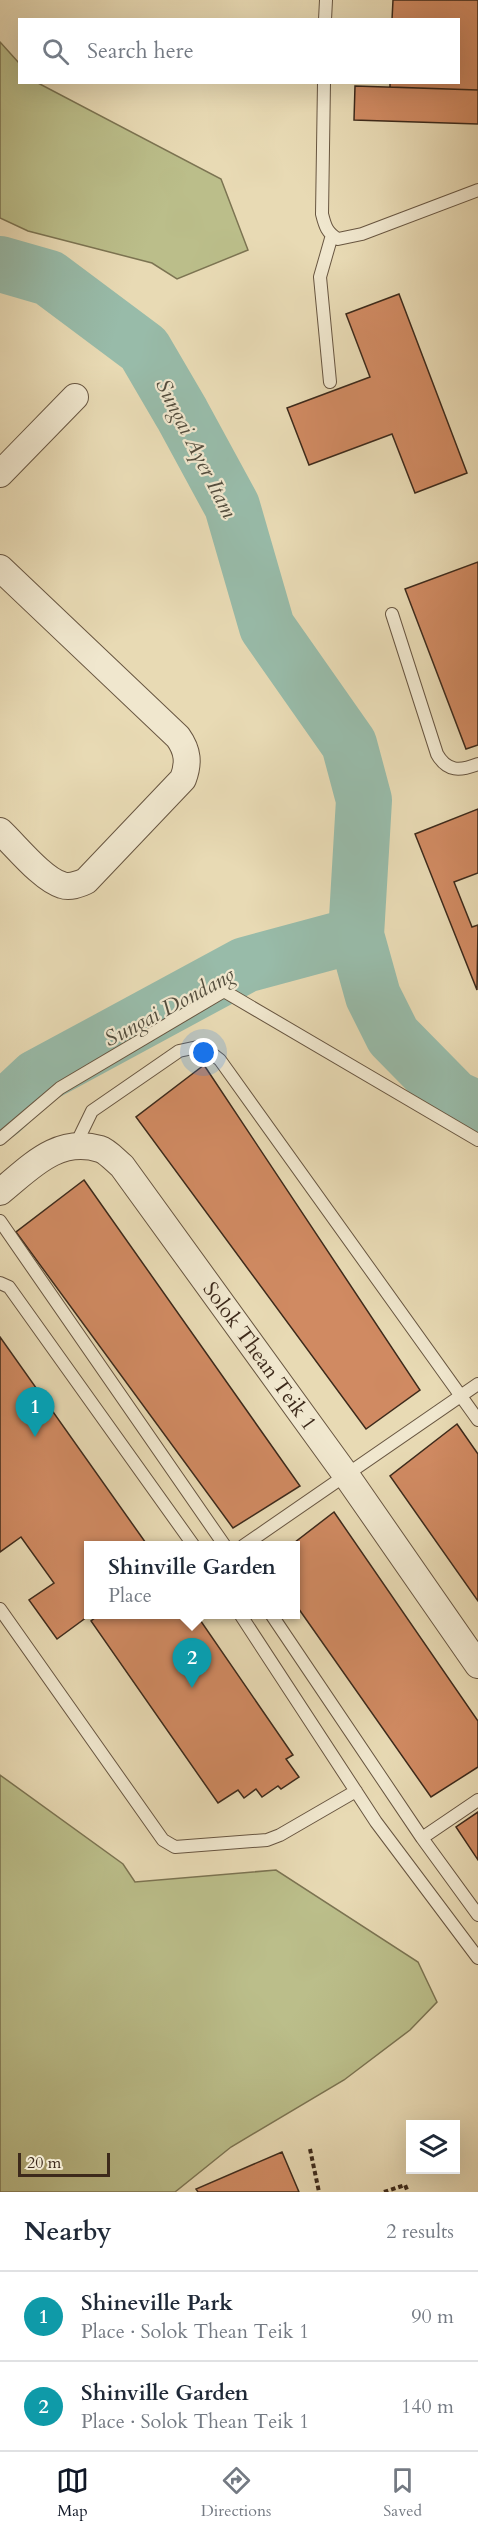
<!DOCTYPE html>
<meta charset="utf-8">
<style>
:root{--surface:#fff;--page:#f2f2f3;--text:#1f2937;--muted:#747a83;--line:#e0e1e3;--accent:#111827}
body{margin:0;font-family:Cardo,serif;background:var(--page);color:var(--text)}
.controls{position:absolute;right:18px;bottom:18px;display:grid;overflow:hidden;border-radius:0px;box-shadow:0 6px 24px #0002}
.controls button{width:54px;height:54px;display:grid;place-items:center;padding:0;border:0;border-bottom:2px solid var(--line);background:var(--surface);color:var(--text);font:30px sans-serif}
.scale{position:absolute;left:18px;bottom:15px;width:92px;box-sizing:border-box;padding-left:6px;border:3px solid #3d2a1b;border-top:0;font-size:16px;line-height:21px;white-space:nowrap;color:#3d2a1b;-webkit-text-stroke:4px #f0e7ce;paint-order:stroke}
.you{position:absolute;left:204px;top:1053px;width:21px;height:21px;margin:-15px;border:4px solid #fff;border-radius:50%;background:#1a73e8;box-shadow:0 0 0 9px #1a73e833}
.badge{display:grid;place-items:center;width:39px;height:39px;border-radius:50%;background:var(--accent);color:#fff;font-size:20px;font-weight:700}
.pin{position:absolute;translate:-50% -50px;filter:drop-shadow(0 2px 3px #0008)}
.pin::after{content:'';position:absolute;top:32px;width:21px;height:18px;background:inherit;clip-path:polygon(0 0,100% 0,50% 100%)}
.popup{position:absolute;left:84px;top:1541px;width:216px;height:78px;box-sizing:border-box;display:grid;place-content:center;border-radius:0px;background:var(--surface);filter:drop-shadow(0 2px 4px #0005);font-size:20px;white-space:nowrap;color:var(--muted)}
.popup b{font-size:22px;color:var(--text)}
.popup::after{content:'';position:absolute;left:50%;top:100%;margin-left:-12px;border:12px solid transparent;border-top-color:var(--surface)}
.list{margin:0;padding:0;list-style:none}
h2{display:flex;justify-content:space-between;align-items:center;height:78px;margin:0;padding:0 24px;font-size:26px}
h2 small{font-size:20px;font-weight:400;color:var(--muted)}
.list li{display:grid;grid-template-columns:39px 1fr auto;gap:18px;align-items:center;box-sizing:border-box;height:90px;padding:0 24px;border-top:2px solid var(--line)}
.list b{display:block;font-size:22px;white-space:nowrap}
.list p{margin:0;font-size:20px;white-space:nowrap;color:var(--muted)}
.list em{font-size:20px;font-style:normal;color:var(--muted)}
.icon{flex:none;width:33px;height:33px;fill:none;stroke:currentColor;stroke-width:2;stroke-linecap:round;stroke-linejoin:round}
.map{position:relative;flex:none;width:478px;height:2192px;overflow:hidden}
.search{position:absolute;background:var(--surface);box-shadow:0 6px 24px #0002;left:18px;right:18px;top:18px;height:66px;display:flex;align-items:center;gap:15px;box-sizing:border-box;padding:0 21px;border-radius:0px;color:var(--muted);font-size:22px}
.sheet{height:258px;background:var(--surface)}
nav{display:flex;justify-content:space-around;align-items:center;box-sizing:border-box;height:84px;border-top:2px solid var(--line);background:var(--surface);font-size:16px;color:var(--muted)}
nav a{display:grid;justify-items:center;gap:3px}
nav .on{color:var(--accent)}
.map>svg:first-child{display:block}
.green{fill:#bbbe8a;stroke:#7c7452;stroke-width:1.5}
.lines{fill:none;stroke-linecap:round;stroke-linejoin:round}
.river{stroke:#98bba9;stroke-width:56}
.building{fill:#d08a62;stroke:#3d2a1b;stroke-width:1.5}
.lane-casing{stroke:#685641;stroke-width:14}
.street-casing{stroke:#685641;stroke-width:28}
.path{stroke:#3d2a1b;stroke-width:4;stroke-dasharray:4.5 3;stroke-linecap:butt}
.lane{stroke:#f0e7ce;stroke-width:12}
.street{stroke:#f0e7ce;stroke-width:26}
.labels{text-anchor:middle;stroke-width:4.5;stroke-linejoin:round;paint-order:stroke}
.street-label{font-size:21px;fill:#3d2a1b;stroke:#f0e7ce}
.water-label{font-size:22px;font-style:italic;fill:#544e3e;stroke:#f0e7ce}
</style>
<div class="map">
<svg width="478" height="2192" viewBox="0 0 478 2192">
<rect width="100%" height="100%" fill="#e8dab4"/>
<filter id="stains"><feTurbulence type="fractalNoise" baseFrequency=".00333" numOctaves="4"/><feColorMatrix values="0 0 0 0 .2 0 0 0 0 .09 0 0 0 0 .02 0 0 0 .5 -.17"/></filter>
<radialGradient id="worn" r=".72"><stop offset=".6" stop-color="#630" stop-opacity="0"/><stop offset="1" stop-color="#630" stop-opacity=".3"/></radialGradient>
<path class="green" d="M0,42L19,63L20,82L38,83L221,179L248,250L177,279L152,263L28,231L0,218Z
M0,1775L123,1864L135,1882L276,1870L418,1962L437,2002L410,2030L344,2080L231,2147L175,2192H0Z"/>
<g class="lines">
<path class="river" d="M0,264L49,278L144,349L182,414L232,506L267,627L349,744L364,800L356,935L373,996L393,1036L454,1098L478,1109
M0,1112L36,1078L245,965L356,935"/>
</g>
<path class="building" d="M393,0H478V90L390,87V82H458V20H392Z
M355,86L478,90V124L354,120Z
M399,294L467,473L415,493L392,434L309,465L287,408L370,377L346,314Z
M478,562V745L466,749L405,589Z
M478,809V873L454,882L472,927L478,925L477,990L415,834Z
M204,1065L420,1390L366,1429L136,1117Z
M84,1180L300,1486L233,1528L16,1232Z
M0,1337L148,1546H88V1614H91L57,1639L29,1600L54,1583L21,1537L0,1552Z
M457,1424L478,1454V1601L390,1476Z
M334,1512L478,1721V1767L431,1797L296,1605V1546H290Z
M100,1614H196L293,1755L286,1759L299,1777L281,1789L278,1786L262,1797L256,1789L244,1798L238,1790L218,1803L91,1621Z
M478,1812V1860L456,1827Z
M282,2152L299,2192H198L196,2189Z"/>
<g class="lines">
<defs>
<path id="lane" d="M325,20L326,0
M324,82L322,214C325,226 327,233 338,239L362,234L478,190
M330,382L320,277L332,235
M392,614L437,754C447,772 460,771 478,764
M0,1139L60,1088L224,991L478,1140
M75,1146L92,1111L179,1051L202,1046L220,1060L478,1420
M0,1221L225,1546
M0,1283L9,1287L194,1546
M243,1546L478,1384
M0,1609L163,1840L175,1847L267,1840L280,1835L356,1791
M240,1614L376,1822L478,1958
M271,1614L422,1838L478,1915
M422,1838L478,1800"/>
<path id="street" d="M0,474L75,397
M0,568L178,737C188,751 189,763 183,779L86,881C79,884 70,888 62,885C42,879 16,846 0,831
M0,1192C30,1168 57,1136 100,1149C107,1151 116,1161 122,1166L346,1475L478,1665"/>
</defs>
<use href="#lane" class="lane-casing"/>
<use href="#street" class="street-casing"/>
<path class="path" d="M310,2149L319,2192
M384,2192L405,2185L408,2192"/>
<use href="#lane" class="lane"/>
<use href="#street" class="street"/>
</g>
<g class="labels">
<g class="street-label">
<text transform="translate(260 1356) rotate(54)" y="7">Solok Thean Teik 1</text>
</g>
<g class="water-label">
<text transform="translate(197 448) rotate(63)" y="8">Sungai Ayer Itam</text>
<text transform="translate(169 1006) rotate(-28)" y="8">Sungai Dondang</text>
</g>
</g>
<rect width="100%" height="100%" filter="url(#stains)"/>
<rect width="100%" height="100%" fill="url(#worn)"/>
</svg>
<div class="controls">
<button><svg class="icon" aria-label="layers" viewBox="0 0 24 24"><path d="M12 4l9 5-9 5-9-5zM3 14l9 5 9-5"/></svg></button>
</div>
<div class="scale">20 m</div>
<div class="you"></div>
<div class="pin badge" style="left:35px;top:1437px;background:#0f9aa8">1</div>
<div class="pin badge" style="left:192px;top:1688px;background:#0f9aa8">2</div>
<div class="popup"><b>Shinville Garden</b>Place</div>
<div class="search"><svg class="icon" aria-label="search" viewBox="0 0 24 24"><circle cx="10" cy="10" r="6"/><path d="M15 15l6 6"/></svg>Search here</div>
</div>
<section class="sheet">
<h2>Nearby<small>2 results</small></h2>
<ul class="list">
<li><span class="badge" style="background:#0f9aa8">1</span><div><b>Shineville Park</b><p>Place · Solok Thean Teik 1</p></div><em>90 m</em></li>
<li><span class="badge" style="background:#0f9aa8">2</span><div><b>Shinville Garden</b><p>Place · Solok Thean Teik 1</p></div><em>140 m</em></li>
</ul>
</section>
<nav>
<a class="on"><svg class="icon" aria-label="map" viewBox="0 0 24 24"><path d="M3 6l6-2 6 2 6-2v14l-6 2-6-2-6 2zM9 4v14M15 6v14"/></svg>Map</a>
<a><svg class="icon" aria-label="directions" viewBox="0 0 24 24"><path d="M12 3l9 9-9 9-9-9zM9 14v-3h6M13 9l2 2-2 2"/></svg>Directions</a>
<a><svg class="icon" aria-label="saved" viewBox="0 0 24 24"><path d="M7 4h10v16l-5-4-5 4z"/></svg>Saved</a>
</nav>
